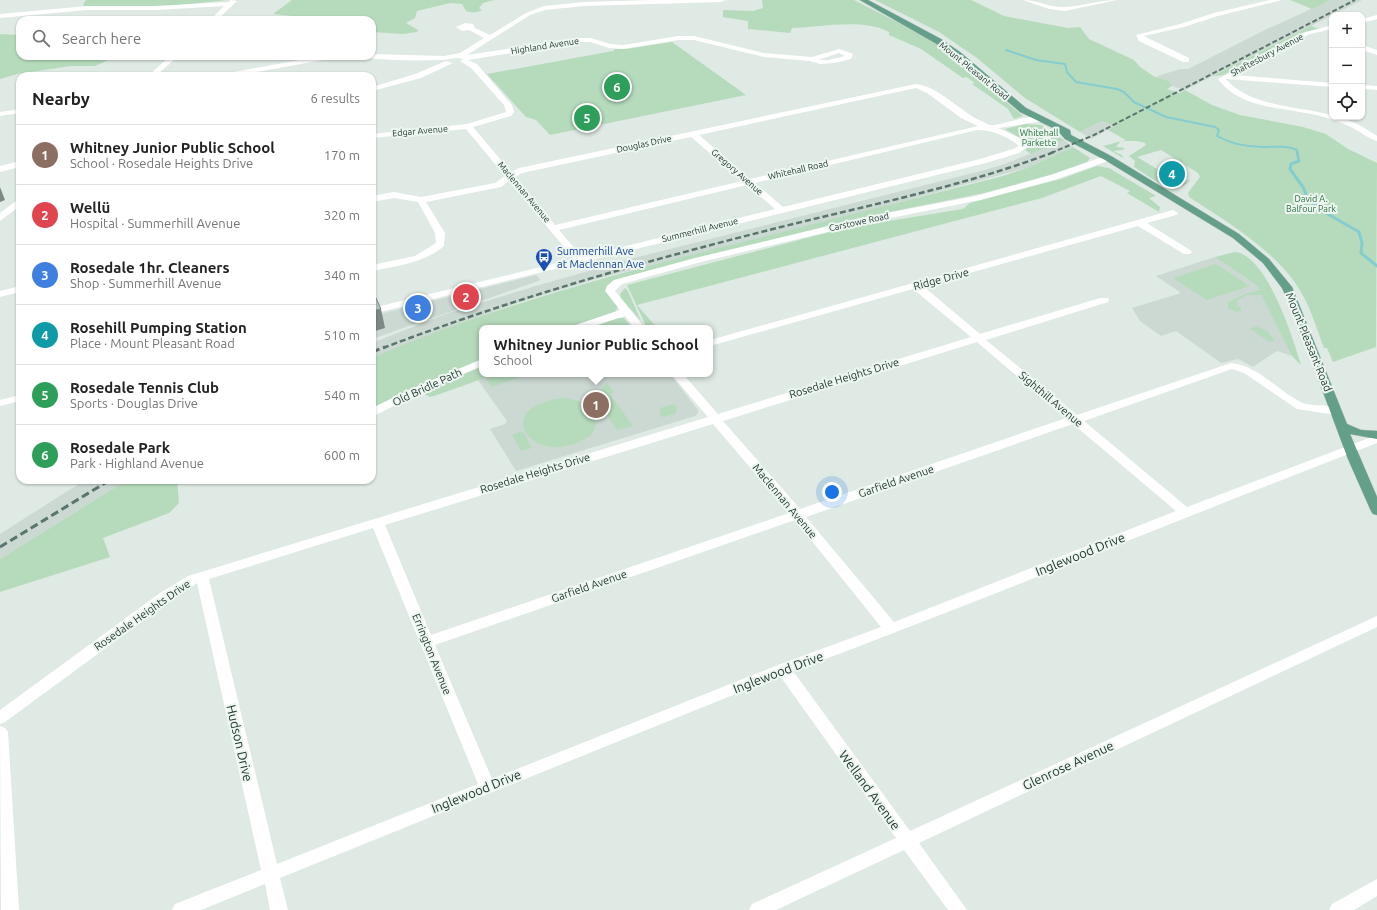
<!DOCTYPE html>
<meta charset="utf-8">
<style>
:root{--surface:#fff;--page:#f6f6f6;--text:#222;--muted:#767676;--line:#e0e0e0;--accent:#ea580c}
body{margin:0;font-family:Ubuntu,sans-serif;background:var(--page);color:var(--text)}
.controls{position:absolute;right:12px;top:12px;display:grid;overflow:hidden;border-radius:8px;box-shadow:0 1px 3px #0004}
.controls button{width:36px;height:36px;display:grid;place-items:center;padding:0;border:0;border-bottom:1px solid var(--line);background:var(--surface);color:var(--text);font:20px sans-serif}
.you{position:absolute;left:832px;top:492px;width:14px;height:14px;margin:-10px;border:3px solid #fff;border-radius:50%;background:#1a73e8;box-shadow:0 0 0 6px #1a73e833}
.badge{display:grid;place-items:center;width:26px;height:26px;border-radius:50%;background:var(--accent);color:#fff;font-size:13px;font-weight:700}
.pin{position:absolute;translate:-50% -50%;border:2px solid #fff;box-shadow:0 1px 4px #0006}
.popup{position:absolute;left:479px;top:325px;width:234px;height:52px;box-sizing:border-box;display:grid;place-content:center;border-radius:8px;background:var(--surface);filter:drop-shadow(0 1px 3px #0005);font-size:13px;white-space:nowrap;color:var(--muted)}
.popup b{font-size:15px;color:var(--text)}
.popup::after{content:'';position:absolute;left:50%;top:100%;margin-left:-8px;border:8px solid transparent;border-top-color:var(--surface)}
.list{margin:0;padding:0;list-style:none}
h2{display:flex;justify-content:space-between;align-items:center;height:52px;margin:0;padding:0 16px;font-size:17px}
h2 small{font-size:13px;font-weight:400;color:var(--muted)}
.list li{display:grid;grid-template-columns:26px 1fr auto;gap:12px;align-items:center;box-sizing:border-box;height:60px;padding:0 16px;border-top:1px solid var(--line)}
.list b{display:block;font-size:15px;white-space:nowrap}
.list p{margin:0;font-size:13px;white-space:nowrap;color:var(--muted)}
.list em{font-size:13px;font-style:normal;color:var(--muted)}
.icon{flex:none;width:22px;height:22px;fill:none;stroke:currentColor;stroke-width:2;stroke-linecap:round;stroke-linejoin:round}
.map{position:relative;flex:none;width:1377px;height:910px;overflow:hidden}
.search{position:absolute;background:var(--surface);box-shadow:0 1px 3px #0004;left:16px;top:16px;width:360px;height:44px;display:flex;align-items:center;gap:10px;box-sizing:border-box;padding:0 14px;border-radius:12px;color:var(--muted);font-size:15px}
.panel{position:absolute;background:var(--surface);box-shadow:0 1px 3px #0004;left:16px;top:72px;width:360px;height:412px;border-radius:12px}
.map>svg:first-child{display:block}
.built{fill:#ccd9d2}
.green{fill:#b6dbbc}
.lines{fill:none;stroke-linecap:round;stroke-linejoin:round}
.stream-far1{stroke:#85cccf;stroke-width:2}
.stream{stroke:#85cccf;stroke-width:3}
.major-casing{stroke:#bcc4c1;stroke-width:1}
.minor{fill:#fff;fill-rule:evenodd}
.major{fill:#639f89;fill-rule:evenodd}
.rail-far2{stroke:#5a756b;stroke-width:2;stroke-dasharray:5 2.5;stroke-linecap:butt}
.rail-far1{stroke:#5a756b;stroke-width:2.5;stroke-dasharray:6 3;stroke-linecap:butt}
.rail{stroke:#5a756b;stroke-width:3;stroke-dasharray:8 4;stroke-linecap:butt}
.shaded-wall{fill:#7d8984}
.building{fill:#b3c4bc;stroke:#7d8984}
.labels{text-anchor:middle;stroke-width:4;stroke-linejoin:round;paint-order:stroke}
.far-street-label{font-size:9px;fill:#20392f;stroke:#eef6f1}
.far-park-label{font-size:9px;fill:#2a6f3e;stroke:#eef6f1}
.transit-label{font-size:11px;fill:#164399;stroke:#eef6f1;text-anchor:start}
.street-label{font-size:11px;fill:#20392f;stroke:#eef6f1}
.near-street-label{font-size:13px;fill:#20392f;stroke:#eef6f1}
</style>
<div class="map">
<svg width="1377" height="910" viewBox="0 0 1377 910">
<rect width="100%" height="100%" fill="#deeae3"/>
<path class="built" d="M1331,0H1362L1185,90L1172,86L1169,81L1155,77L1180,69H1188L1267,29Z
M1102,121L1115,126L1091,139L1080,132Z
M1064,140L1073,147L1029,167L863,212L596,279L517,303L448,328L372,358V343L448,313L536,286L634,258L985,170L1005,164Z
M1215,257L1256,285L1292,356L1277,351L1253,367L1238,359L1221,363L1176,331L1161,336L1140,321L1132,308L1181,293L1156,276Z
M536,275L541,280L372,339V316Z
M496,374H670L698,410V413L695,416L516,471L490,429L505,424L507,421L478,380Z
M85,480H127L0,559V534Z"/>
<path class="green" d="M86,0H228L168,6L85,7L83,5Z
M292,0H494L483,3L479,8L482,10C476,13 471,13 466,11L462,4L450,3L417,11L415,18L406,23L418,30L417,32L403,34L372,32V20H330L273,14Z
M762,0H854L930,39L944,49L1023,116L1014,119L1008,109L972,84L975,83L966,77L963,78L921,49L889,35V32C864,18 821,27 792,28L790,33L748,29V21L723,17V10L753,11L763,8Z
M875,0H971L1004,16L1068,28L1080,27L1089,39L1134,60L1140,67L1155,77L1169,81L1172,86L1167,89L1179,93L1185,90L1212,105L1240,115L1303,127L1326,134L1348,149L1377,163L1376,347L1333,362L1327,348H1324C1317,330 1312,311 1302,294C1281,254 1226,221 1189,197L1188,193L1200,177L1198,173L1161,150L1137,157L1179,182L1190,180C1175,199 1149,176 1134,167L1135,161L1129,156L1146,145L1145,143L1137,141H1121L1116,147L1125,148L1123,150L1113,151L1122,155L1123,158L1103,146L1126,140L1108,130L1115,126L1102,121L1080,132L1025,98L977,58L939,32Z
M1290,0H1331L1312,9Z
M1311,26L1319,29L1304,32L1223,75L1213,76Z
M0,34L20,35V56L115,57L95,66H71L17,74L0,79Z
M672,42L746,95L550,135L536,120L526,117L487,74L613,51L615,49H626Z
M1026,124L1041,125L1064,140L1031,154L1025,150L1029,147L1028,143L1005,129Z
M1073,147L1090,158L1087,162L1053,174L984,193L855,219L624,278L608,293L618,307L615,312L566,328H482V360L372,410V358C484,310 600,278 718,248C813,224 908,200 1003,176L1029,167Z
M1097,166L1109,168L1156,196L1149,198L1160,207L1159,212L1127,193L1130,191L1101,176L1042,198L637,305L657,328H647L627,285L845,228L963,209L970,203L1061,179Z
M1235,252C1267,255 1293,338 1301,365L1292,356L1261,295H1247L1237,301V305L1241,308V311L1237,312L1228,308V302L1245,294L1259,290L1256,285L1215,257Z
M1216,264L1250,286L1207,300L1173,278Z
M625,288L628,291L641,321L621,298L620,294Z
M617,318H624L632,328H586Z
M1256,326L1267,331L1275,340L1270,342L1250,329Z
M482,366V374H496L437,395L430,397L424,394L427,390Z
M500,374H522L520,377L492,387L486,379Z
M607,383L614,392L610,394L633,426L617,430L591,391L602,389Z
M564,398C571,399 579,400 585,404C596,413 601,429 588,437C534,472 486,406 564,398Z
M674,404L677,408L675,414L662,417L660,416V408Z
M523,431L532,448L521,451L512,435Z
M127,480H177L179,503L169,513L103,538L110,557L0,592V559Z"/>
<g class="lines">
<path class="stream-far1" d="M1006,50L1036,60L1065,64L1067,72L1076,82L1117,89L1124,92L1134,102L1166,117L1215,127L1219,130L1217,136C1231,144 1247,147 1263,147C1275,147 1285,145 1297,150L1298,153"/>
<path class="stream" d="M1297,152L1299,161L1291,164L1290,169L1303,187L1308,199L1326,213L1359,232L1362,243L1361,253L1377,266"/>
<defs>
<path id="major" d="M860,0H868L941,39L960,52L1026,108L1070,130L1071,135L1111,156L1239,234L1269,259L1292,287L1347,424L1361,430L1377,431V439L1350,434L1377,497V515L1373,514L1371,511L1348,459L1292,309L1282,288L1263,263L1233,238L1105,160L1065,139L1057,130L1020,112L954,56L935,43Z"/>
</defs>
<use href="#major" class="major-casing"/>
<path class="minor" d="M231,0L237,1L217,20H210L224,6L156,10H87L0,18V14L87,6H156L229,2Z
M653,0H725L722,2L584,6L545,10L530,15L467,55L578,38H591L610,44L623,45L678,36H694L764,53L812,57L839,49L853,54L851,59L834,63L820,64L810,61L764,57L694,40H678L623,49L609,48L590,42H578L468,60L477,64L512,105L514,112L511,116L473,127L511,172L519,168L916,84C940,87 958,110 979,120C982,121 987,124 990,125C1003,126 1038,110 1047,119L1043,121L998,128L1020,138L1028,146L1019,153L986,163L372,314V308L574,259L509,181L501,187L426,202L445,233L444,246C424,263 397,266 372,271V265L415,256L436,243L435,233L418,202L394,198L372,202V196L394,192L421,197L495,183L505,176L466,129L372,138V134L467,124L506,112L504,105L471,68L460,61L463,59C456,56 449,60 442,60C415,61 389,60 363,58L359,56H372V54L444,56L460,53L484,38L469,30L462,31L456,27L465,23L473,24L475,28L490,35L526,13L544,6L584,2ZM839,53L845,56L829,60H818ZM916,88L927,93L961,118L978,126L750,179L699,135ZM977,130C991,130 1008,136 1019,146L1013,149L980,159L783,207L755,183ZM691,137L742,181L555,225L515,177L522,173ZM747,185L775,209L582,257L559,230Z
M1023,0C1037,0 1050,8 1065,7C1083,6 1099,0 1117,0L1065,11L1049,9Z
M1270,0H1282L1218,16L1184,27L1144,36L1189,58V62H1183L1139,41L1136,35L1180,24L1214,13Z
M1377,15V19L1362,23V19Z
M1332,25V29L1310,34L1234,75L1332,83V87L1226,79C1248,106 1300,107 1332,115V117C1348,117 1363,127 1377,136V141C1368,139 1361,132 1353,128C1347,125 1340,122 1333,120C1296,106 1244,114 1218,79L1306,32Z
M1362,45L1377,50V55L1362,50Z
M170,56H178L156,76H148Z
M322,56H338L334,58L235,76H218L222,74Z
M446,61L453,63L421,78L372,91V87L415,74Z
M1362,85L1377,86V90L1362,89Z
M20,109V113L0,116V112Z
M1108,155L1111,156V160L1057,179L980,200L866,223L701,262L622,284L615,291L645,328H634L625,316L588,328H572L573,326L620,310L605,291L607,286L614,280L695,258L866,217L976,196L1051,175Z
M20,161V167L0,172V166Z
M20,198V206L0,221V213Z
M1173,210L1178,213L1176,215L1147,223L1190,250L1192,252L1190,254H1184L1138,226L923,286L980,334L1100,298H1108L1109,300L1108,302L986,340L1077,415L1231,363C1260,366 1278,392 1303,403C1312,407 1336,403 1342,411L1336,415L1297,409L1244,373L1232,369L1084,421L1187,507L1377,435V443C1182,518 989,598 793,671L910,831L1377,616V627L919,843L967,910H948L904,850L776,910H749L752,904L896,838L780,676L280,878L288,910H270L265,884L201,910H172L175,904L261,870L197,583L170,601L5,722L0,724V710L160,593L188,576L708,417L671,374H683L718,414L971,337L913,289L710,346V340ZM977,342L1066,418L800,509L723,421ZM713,424L789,513L431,635L385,525ZM1073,424L1176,511L894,622L806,517ZM795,520L881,627L778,665L492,779L435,645ZM373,528L478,784L277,864L209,579Z
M20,286V292L0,297V291Z
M482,359V366L419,393L372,417V408L411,389Z
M20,395V401L0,406V400Z
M0,726L5,728L8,732L19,910H1Z
M1377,879V896L1354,910H1329L1332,904Z"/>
<use href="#major" class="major"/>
<path class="rail-far2" d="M1051,153L1094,135L1355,0"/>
<path class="rail-far1" d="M383,348C509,300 638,263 769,230C864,206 962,187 1054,152"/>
<path class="rail" d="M372,352L385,347
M0,547L110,480"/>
</g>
<path class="shaded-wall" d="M0,187L5,200L0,202Z
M381,309L385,328L372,332V311Z"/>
<path class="building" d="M376,298L381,309L372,311V299Z"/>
<defs>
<symbol id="bus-pin" viewBox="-11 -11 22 30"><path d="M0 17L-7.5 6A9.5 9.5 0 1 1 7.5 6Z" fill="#1a4fb4" stroke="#eef6f1"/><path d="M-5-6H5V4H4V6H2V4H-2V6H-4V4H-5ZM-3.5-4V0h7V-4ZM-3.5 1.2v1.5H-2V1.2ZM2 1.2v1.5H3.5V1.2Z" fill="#fff"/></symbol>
</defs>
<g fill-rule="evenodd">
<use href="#bus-pin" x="534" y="247" width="20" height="27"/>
</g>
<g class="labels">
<g class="far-street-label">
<text transform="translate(545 46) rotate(-9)" y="3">Highland Avenue</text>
<text transform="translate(1267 55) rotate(-28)" y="3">Shaftesbury Avenue</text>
<text transform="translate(974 71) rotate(39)" y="3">Mount Pleasant Road</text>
<text transform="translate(420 131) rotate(-5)" y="3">Edgar Avenue</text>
<text transform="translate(644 144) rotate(-12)" y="3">Douglas Drive</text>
<text transform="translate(798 170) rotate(-13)" y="3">Whitehall Road</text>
<text transform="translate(737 172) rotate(41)" y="3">Gregory Avenue</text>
<text transform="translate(524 192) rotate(50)" y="3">Maclennan Avenue</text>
<text transform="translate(859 222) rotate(-12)" y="3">Carstowe Road</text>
<text transform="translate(700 230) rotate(-14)" y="3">Summerhill Avenue</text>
</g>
<g class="far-park-label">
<text x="1039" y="136">Whitehall<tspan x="1039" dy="10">Parkette</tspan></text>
<text x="1311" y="202">David A.<tspan x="1311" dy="10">Balfour Park</tspan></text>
</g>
<g class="transit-label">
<text x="557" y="255">Summerhill Ave<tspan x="557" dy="13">at Maclennan Ave</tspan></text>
</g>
<g class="street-label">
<text transform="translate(941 279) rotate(-15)" y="4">Ridge Drive</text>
<text transform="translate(1309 342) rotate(68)" y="4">Mount Pleasant Road</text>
<text transform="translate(844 378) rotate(-17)" y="4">Rosedale Heights Drive</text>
<text transform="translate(427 387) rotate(-25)" y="4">Old Bridle Path</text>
<text transform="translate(1051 399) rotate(40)" y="4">Sighthill Avenue</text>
<text transform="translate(535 473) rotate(-17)" y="4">Rosedale Heights Drive</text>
<text transform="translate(896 481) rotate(-19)" y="4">Garfield Avenue</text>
<text transform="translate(785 501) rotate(50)" y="4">Maclennan Avenue</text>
<text transform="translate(589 586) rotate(-19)" y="4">Garfield Avenue</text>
<text transform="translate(142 615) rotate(-35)" y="4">Rosedale Heights Drive</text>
<text transform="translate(432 654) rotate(68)" y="4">Errington Avenue</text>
</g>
<g class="near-street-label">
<text transform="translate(1080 554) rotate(-22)" y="5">Inglewood Drive</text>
<text transform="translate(778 672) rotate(-21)" y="5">Inglewood Drive</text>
<text transform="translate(240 743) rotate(77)" y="5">Hudson Drive</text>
<text transform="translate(1068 765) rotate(-25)" y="5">Glenrose Avenue</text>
<text transform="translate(870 790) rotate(54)" y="5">Welland Avenue</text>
<text transform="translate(476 791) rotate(-22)" y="5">Inglewood Drive</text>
</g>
</g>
</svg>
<div class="controls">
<button>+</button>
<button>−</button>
<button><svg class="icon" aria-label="locate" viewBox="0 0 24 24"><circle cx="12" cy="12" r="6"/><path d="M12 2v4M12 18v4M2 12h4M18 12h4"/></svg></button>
</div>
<div class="you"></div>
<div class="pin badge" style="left:596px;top:405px;background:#8d6e63">1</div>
<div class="popup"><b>Whitney Junior Public School</b>School</div>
<div class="pin badge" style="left:466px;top:297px;background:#e0444e">2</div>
<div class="pin badge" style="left:418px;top:308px;background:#3f7fe0">3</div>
<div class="pin badge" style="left:1172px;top:174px;background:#0f9aa8">4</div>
<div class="pin badge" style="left:587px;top:118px;background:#2e9e5b">5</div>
<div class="pin badge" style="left:617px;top:87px;background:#2e9e5b">6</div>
<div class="search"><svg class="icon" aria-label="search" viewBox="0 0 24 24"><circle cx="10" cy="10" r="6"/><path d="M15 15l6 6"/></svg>Search here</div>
<section class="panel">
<h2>Nearby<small>6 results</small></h2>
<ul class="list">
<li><span class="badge" style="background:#8d6e63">1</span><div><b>Whitney Junior Public School</b><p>School · Rosedale Heights Drive</p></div><em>170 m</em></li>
<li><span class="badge" style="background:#e0444e">2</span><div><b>Wellü</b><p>Hospital · Summerhill Avenue</p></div><em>320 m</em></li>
<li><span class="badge" style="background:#3f7fe0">3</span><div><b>Rosedale 1hr. Cleaners</b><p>Shop · Summerhill Avenue</p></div><em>340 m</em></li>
<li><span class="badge" style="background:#0f9aa8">4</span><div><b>Rosehill Pumping Station</b><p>Place · Mount Pleasant Road</p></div><em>510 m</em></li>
<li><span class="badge" style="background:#2e9e5b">5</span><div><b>Rosedale Tennis Club</b><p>Sports · Douglas Drive</p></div><em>540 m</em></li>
<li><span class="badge" style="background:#2e9e5b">6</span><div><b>Rosedale Park</b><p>Park · Highland Avenue</p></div><em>600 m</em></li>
</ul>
</section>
</div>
